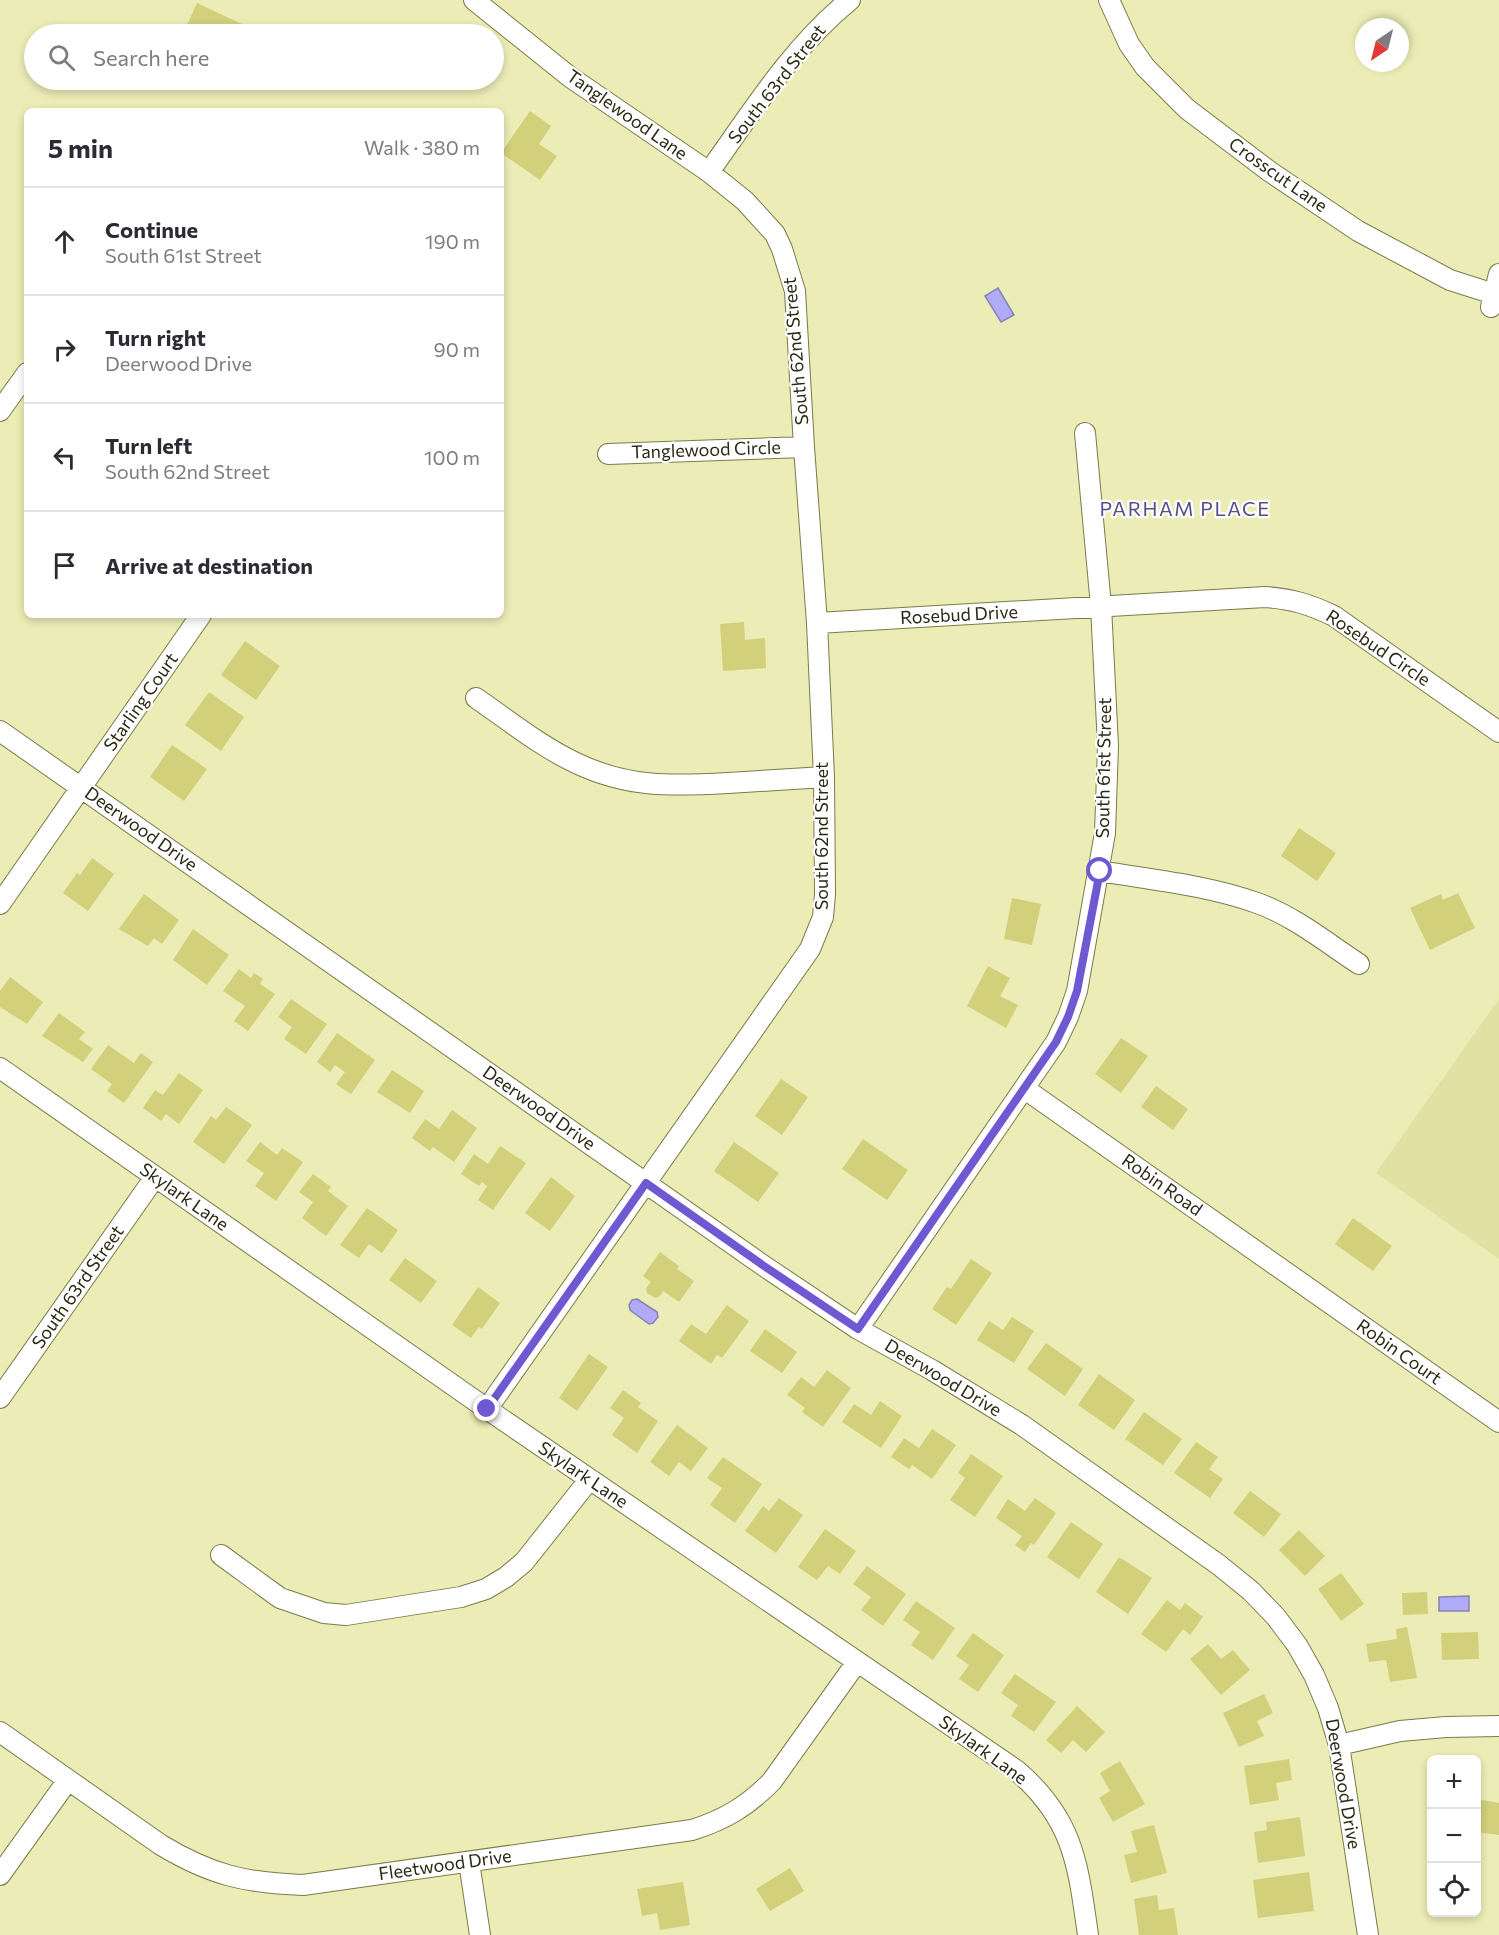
<!DOCTYPE html>
<meta charset="utf-8">
<style>
:root{--surface:#fff;--page:#f2f2f3;--text:#2b2b33;--muted:#7c7c81;--line:#e1e1e2}
body{margin:0;font-family:Commissioner,sans-serif;background:var(--page);color:var(--text)}
.controls{position:absolute;right:18px;bottom:18px;display:grid;overflow:hidden;border-radius:9px;box-shadow:0 3px 9px #0003}
.controls button{width:54px;height:54px;display:grid;place-items:center;padding:0;border:0;border-bottom:2px solid var(--line);background:var(--surface);color:var(--text);font:30px sans-serif}
.compass{position:absolute;left:1355px;top:18px;width:54px;height:54px;border-radius:50%;background:var(--surface);box-shadow:0 3px 9px #0003;rotate:215deg}
.stop{position:absolute;width:18px;height:18px;margin:-14px;border:4px solid #6e59d2;border-radius:50%;background:#fff}
.stop.end{background:#6e59d2;border-color:#fff;box-shadow:0 2px 6px #0008}
.list{margin:0;padding:0;list-style:none}
h2{display:flex;justify-content:space-between;align-items:center;height:78px;margin:0;padding:0 24px;font-size:26px}
h2 small{font-size:20px;font-weight:400;color:var(--muted)}
.list li{display:grid;grid-template-columns:39px 1fr auto;gap:18px;align-items:center;box-sizing:border-box;height:108px;padding:0 24px;border-top:2px solid var(--line)}
.list b{display:block;font-size:22px;white-space:nowrap}
.list p{margin:0;font-size:20px;white-space:nowrap;color:var(--muted)}
.list em{font-size:20px;font-style:normal;color:var(--muted)}
.icon{flex:none;width:33px;height:33px;fill:none;stroke:currentColor;stroke-width:2;stroke-linecap:round;stroke-linejoin:round}
.map{position:relative;flex:none;width:1499px;height:1935px;overflow:hidden}
.search{position:absolute;background:var(--surface);box-shadow:0 3px 9px #0003;left:24px;top:24px;width:480px;height:66px;display:flex;align-items:center;gap:15px;box-sizing:border-box;padding:0 21px;border-radius:33px;color:var(--muted);font-size:22px}
.panel{position:absolute;background:var(--surface);box-shadow:0 3px 9px #0003;left:24px;top:108px;width:480px;height:510px;border-radius:9px}
.map>svg:first-child{display:block}
.built{fill:#e2e1a4}
.water{fill:#b0abf7;stroke:#8884b3;stroke-width:1.5}
.building{fill:#d3d07b}
.lines{fill:none;stroke-linecap:round;stroke-linejoin:round}
.street-casing{stroke:#7c7b49;stroke-width:22}
.street{stroke:#fff;stroke-width:20}
.route{stroke:#6e59d2;stroke-width:8}
.labels{text-anchor:middle;stroke-width:4.5;stroke-linejoin:round;paint-order:stroke}
.street-label{font-size:18px;fill:#292914;stroke:#fff}
.neighbourhood-label{font-size:20px;letter-spacing:1.5px;fill:#554e8c;stroke:#fff}
</style>
<div class="map">
<svg width="1499" height="1935" viewBox="0 0 1499 1935">
<rect width="100%" height="100%" fill="#ececb6"/>
<path class="built" d="M1499,999V1259L1376,1173Z"/>
<path class="water" d="M998,288L1014,315L1001,322L985,296Z
M637,1299L657,1312L658,1317L653,1323L649,1324L630,1310L629,1305L632,1300Z
M1469,1596V1611H1439V1597Z"/>
<path class="building" d="M197,3L246,26L242,34H183Z
M530,111L551,126L539,144L557,156L540,180L501,153Z
M744,622L745,640L765,638L766,668L723,671L720,624Z
M245,641L280,666L256,700L221,675Z
M209,692L244,717L221,751L185,725Z
M172,745L207,769L184,801L150,777Z
M1299,828L1336,853L1317,881L1281,856Z
M92,858L114,874L88,911L63,893L77,873L80,875Z
M1458,893L1475,928L1430,950L1410,908L1441,894L1443,900Z
M144,894L179,920L162,944L154,938L148,946L119,929Z
M1012,898L1041,904L1032,945L1004,939Z
M193,929L229,955L207,985L173,960Z
M988,966L1010,978L1000,996L1018,1005L1006,1028L967,1006Z
M239,969L251,978L254,973L263,979L260,984L275,994L248,1031L234,1021L245,1006L223,991Z
M10,977L43,1002L27,1024L0,1007V991Z
M291,999L327,1024L306,1054L284,1039L292,1027L278,1017Z
M59,1013L85,1032L79,1039L93,1049L83,1062L42,1036Z
M337,1033L375,1060L351,1094L336,1084L345,1072L335,1065L330,1072L317,1062Z
M1121,1038L1148,1056L1121,1093L1095,1074Z
M108,1045L134,1063L141,1053L153,1062L124,1103L107,1091L112,1084L91,1069Z
M392,1070L424,1091L410,1113L377,1092Z
M179,1073L203,1090L179,1124L166,1114L161,1121L143,1108L155,1090L163,1095Z
M781,1079L808,1097L782,1135L755,1116Z
M1156,1086L1188,1109L1173,1130L1141,1107Z
M226,1107L252,1125L224,1164L193,1142L211,1116L216,1120Z
M452,1110L477,1128L454,1162L433,1147L430,1151L412,1138L425,1119L439,1129Z
M863,1139L908,1170L887,1200L842,1169Z
M260,1142L277,1155L282,1148L303,1162L276,1201L255,1186L264,1173L246,1161Z
M734,1142L779,1173L758,1202L714,1171Z
M500,1146L526,1163L493,1210L478,1200L487,1186L482,1182L479,1186L461,1174L474,1154L488,1164Z
M313,1174L331,1187L328,1191L348,1206L326,1236L302,1218L313,1202L299,1192Z
M551,1177L575,1196L550,1231L525,1213Z
M367,1208L398,1230L382,1253L369,1244L359,1258L340,1245Z
M1353,1218L1392,1246L1373,1271L1335,1244Z
M660,1252L679,1266L677,1269L694,1281L679,1302L663,1291L659,1297L655,1298L647,1293L646,1288L651,1282L643,1276Z
M405,1258L437,1281L421,1303L389,1280Z
M971,1259L992,1273L956,1325L932,1309L947,1287L951,1289Z
M478,1287L500,1303L482,1329L479,1327L471,1338L452,1325Z
M727,1305L749,1321L722,1358L717,1355L711,1364L679,1341L691,1324L706,1334Z
M1012,1317L1034,1331L1014,1363L977,1340L989,1321L1003,1330Z
M765,1329L797,1352L782,1373L750,1351Z
M1046,1343L1083,1369L1065,1396L1027,1369Z
M589,1354L608,1367L577,1411L559,1398Z
M827,1370L851,1388L823,1427L802,1412L805,1408L787,1395L801,1377L814,1387Z
M1099,1374L1135,1400L1114,1430L1078,1405Z
M623,1390L641,1403L638,1407L658,1421L637,1453L612,1435L624,1418L610,1408Z
M880,1401L902,1416L881,1448L842,1422L854,1404L871,1415Z
M1144,1412L1182,1439L1163,1465L1125,1439Z
M677,1425L708,1448L691,1471L679,1462L669,1476L650,1462Z
M932,1429L956,1445L932,1479L912,1465L909,1469L891,1457L904,1438L919,1448Z
M1196,1442L1218,1457L1209,1469L1223,1479L1210,1498L1174,1473Z
M971,1454L1003,1476L975,1517L950,1500L965,1478L958,1473Z
M723,1457L762,1484L735,1523L710,1505L722,1488L707,1478Z
M1250,1491L1281,1514L1264,1537L1233,1513Z
M779,1498L803,1515L776,1553L745,1531L763,1506L769,1511Z
M1035,1498L1056,1513L1034,1545L1031,1543L1025,1552L1015,1545L1022,1536L996,1518L1008,1499L1025,1511Z
M1071,1522L1103,1544L1079,1579L1047,1557Z
M825,1529L856,1551L840,1574L828,1566L817,1580L798,1567Z
M1299,1530L1325,1556L1305,1576L1279,1550Z
M1119,1557L1152,1578L1128,1614L1096,1592Z
M867,1566L906,1594L883,1626L861,1610L871,1597L853,1584Z
M1341,1573L1364,1604L1341,1621L1318,1589Z
M1427,1592L1428,1614L1403,1615L1402,1593Z
M1167,1600L1180,1610L1185,1603L1203,1617L1190,1635L1183,1629L1166,1652L1141,1634Z
M916,1601L955,1628L933,1660L911,1645L920,1632L903,1620Z
M1407,1627L1417,1678L1390,1682L1386,1660L1369,1662L1366,1644L1397,1639L1396,1629Z
M1478,1632L1479,1659L1442,1660L1441,1633Z
M973,1633L1004,1655L978,1692L959,1679L969,1665L956,1656Z
M1208,1644L1221,1659L1233,1650L1250,1670L1221,1695L1190,1659Z
M1015,1674L1056,1702L1034,1732L1011,1716L1018,1705L1001,1693Z
M1264,1694L1273,1713L1257,1721L1264,1736L1239,1747L1223,1713Z
M1077,1706L1105,1732L1086,1752L1073,1740L1061,1753L1046,1740Z
M1289,1759L1292,1780L1276,1783L1279,1800L1250,1805L1244,1766Z
M1120,1761L1145,1804L1113,1822L1099,1798L1110,1791L1100,1773Z
M1476,1799L1499,1803V1835L1476,1832Z
M1300,1817L1305,1856L1258,1863L1254,1832L1267,1830L1266,1822Z
M1154,1825L1167,1873L1131,1883L1124,1855L1137,1852L1131,1831Z
M790,1868L804,1891L770,1911L756,1889Z
M1309,1872L1314,1911L1258,1918L1253,1880Z
M683,1882L690,1925L660,1930L657,1913L642,1916L637,1889Z
M1157,1895L1159,1910L1174,1908L1178,1935H1139L1134,1899Z"/>
<g class="lines">
<defs>
<path id="street" d="M474,0L570,77L709,172L745,201L775,234L782,249L795,291L804,447L817,623L824,777L825,894L823,917L810,949L487,1409
M1109,0L1129,44L1145,67L1187,109L1269,171L1358,231L1450,280L1494,294
M709,172C752,112 792,47 850,0
M1491,307L1499,274
M0,411L27,373
M608,454L804,447
M817,623L1265,597C1292,599 1309,604 1334,616L1499,732
M476,698C508,720 540,746 576,763C628,788 672,786 728,783C760,781 792,779 824,777
M0,731L764,1266L858,1329L932,1370L1022,1425L1219,1565L1251,1591L1276,1617L1297,1645L1314,1675L1328,1708L1339,1745L1368,1935
M1100,871C1152,880 1207,885 1257,903C1294,916 1327,943 1359,964
M0,904L201,615
M0,1068L487,1409L1016,1770C1074,1819 1078,1865 1088,1935
M1025,1089L1499,1422
M858,1329L1056,1042L1068,1017L1077,991L1105,833L1108,746L1101,606L1085,433
M0,1398L155,1177
M221,1555L280,1598L324,1613L346,1615L461,1597L486,1589L506,1577L524,1562L589,1480
M0,1732L161,1845C211,1875 245,1883 303,1885L692,1830C724,1820 748,1806 772,1781L857,1662
M1339,1745L1400,1731L1446,1727L1499,1726
M469,1862L480,1935
M0,1875L68,1780"/>
</defs>
<use href="#street" class="street-casing"/>
<use href="#street" class="street"/>
</g>
<g class="lines">
<path class="route" d="M487,1409L646,1183L764,1266L858,1329L1056,1042L1068,1017L1077,991L1100,871"/>
</g>
<g class="labels">
<g class="street-label">
<text transform="translate(777 84) rotate(-52)" y="6">South 63rd Street</text>
<text transform="translate(627 115) rotate(35)" y="6">Tanglewood Lane</text>
<text transform="translate(1278 175) rotate(35)" y="6">Crosscut Lane</text>
<text transform="translate(796 351) rotate(-95)" y="6">South 62nd Street</text>
<text transform="translate(706 450) rotate(-2)" y="6">Tanglewood Circle</text>
<text transform="translate(959 615) rotate(-3)" y="6">Rosebud Drive</text>
<text transform="translate(1378 648) rotate(34)" y="6">Rosebud Circle</text>
<text transform="translate(141 702) rotate(-55)" y="6">Starling Court</text>
<text transform="translate(1104 768) rotate(-89)" y="6">South 61st Street</text>
<text transform="translate(141 829) rotate(35)" y="6">Deerwood Drive</text>
<text transform="translate(822 836) rotate(-90)" y="6">South 62nd Street</text>
<text transform="translate(539 1108) rotate(35)" y="6">Deerwood Drive</text>
<text transform="translate(1162 1185) rotate(35)" y="6">Robin Road</text>
<text transform="translate(184 1197) rotate(35)" y="6">Skylark Lane</text>
<text transform="translate(78 1287) rotate(-55)" y="6">South 63rd Street</text>
<text transform="translate(1399 1352) rotate(35)" y="6">Robin Court</text>
<text transform="translate(943 1378) rotate(31)" y="6">Deerwood Drive</text>
<text transform="translate(583 1475) rotate(34)" y="6">Skylark Lane</text>
<text transform="translate(983 1750) rotate(36)" y="6">Skylark Lane</text>
<text transform="translate(1343 1784) rotate(80)" y="6">Deerwood Drive</text>
<text transform="translate(445 1865) rotate(-8)" y="6">Fleetwood Drive</text>
</g>
<g class="neighbourhood-label">
<text x="1185" y="516">PARHAM PLACE</text>
</g>
</g>
</svg>
<div class="controls">
<button>+</button>
<button>−</button>
<button><svg class="icon" aria-label="locate" viewBox="0 0 24 24"><circle cx="12" cy="12" r="6"/><path d="M12 2v4M12 18v4M2 12h4M18 12h4"/></svg></button>
</div>
<svg class="compass" viewBox="-18 -18 36 36"><path d="M0-13l5 13h-10z" fill="#e53935"/><path d="M0 13l5-13h-10z" fill="#7c7c81"/></svg>
<div class="stop" style="left:1100px;top:871px"></div>
<div class="stop end" style="left:487px;top:1409px"></div>
<div class="search"><svg class="icon" aria-label="search" viewBox="0 0 24 24"><circle cx="10" cy="10" r="6"/><path d="M15 15l6 6"/></svg>Search here</div>
<section class="panel">
<h2>5 min<small>Walk · 380 m</small></h2>
<ul class="list">
<li><svg class="icon" aria-label="ahead" viewBox="0 0 24 24"><path d="M12 20V5M6 11l6-6 6 6"/></svg><div><b>Continue</b><p>South 61st Street</p></div><em>190 m</em></li>
<li><svg class="icon" aria-label="right" viewBox="0 0 24 24"><path d="M7 20v-9h11M14 6l5 5-5 5"/></svg><div><b>Turn right</b><p>Deerwood Drive</p></div><em>90 m</em></li>
<li><svg class="icon" aria-label="left" viewBox="0 0 24 24"><path d="M17 20v-9H6M10 6l-5 5 5 5"/></svg><div><b>Turn left</b><p>South 62nd Street</p></div><em>100 m</em></li>
<li><svg class="icon" aria-label="arrive" viewBox="0 0 24 24"><path d="M6 21V4h12l-3 4 3 4H6"/></svg><div><b>Arrive at destination</b></div></li>
</ul>
</section>
</div>
